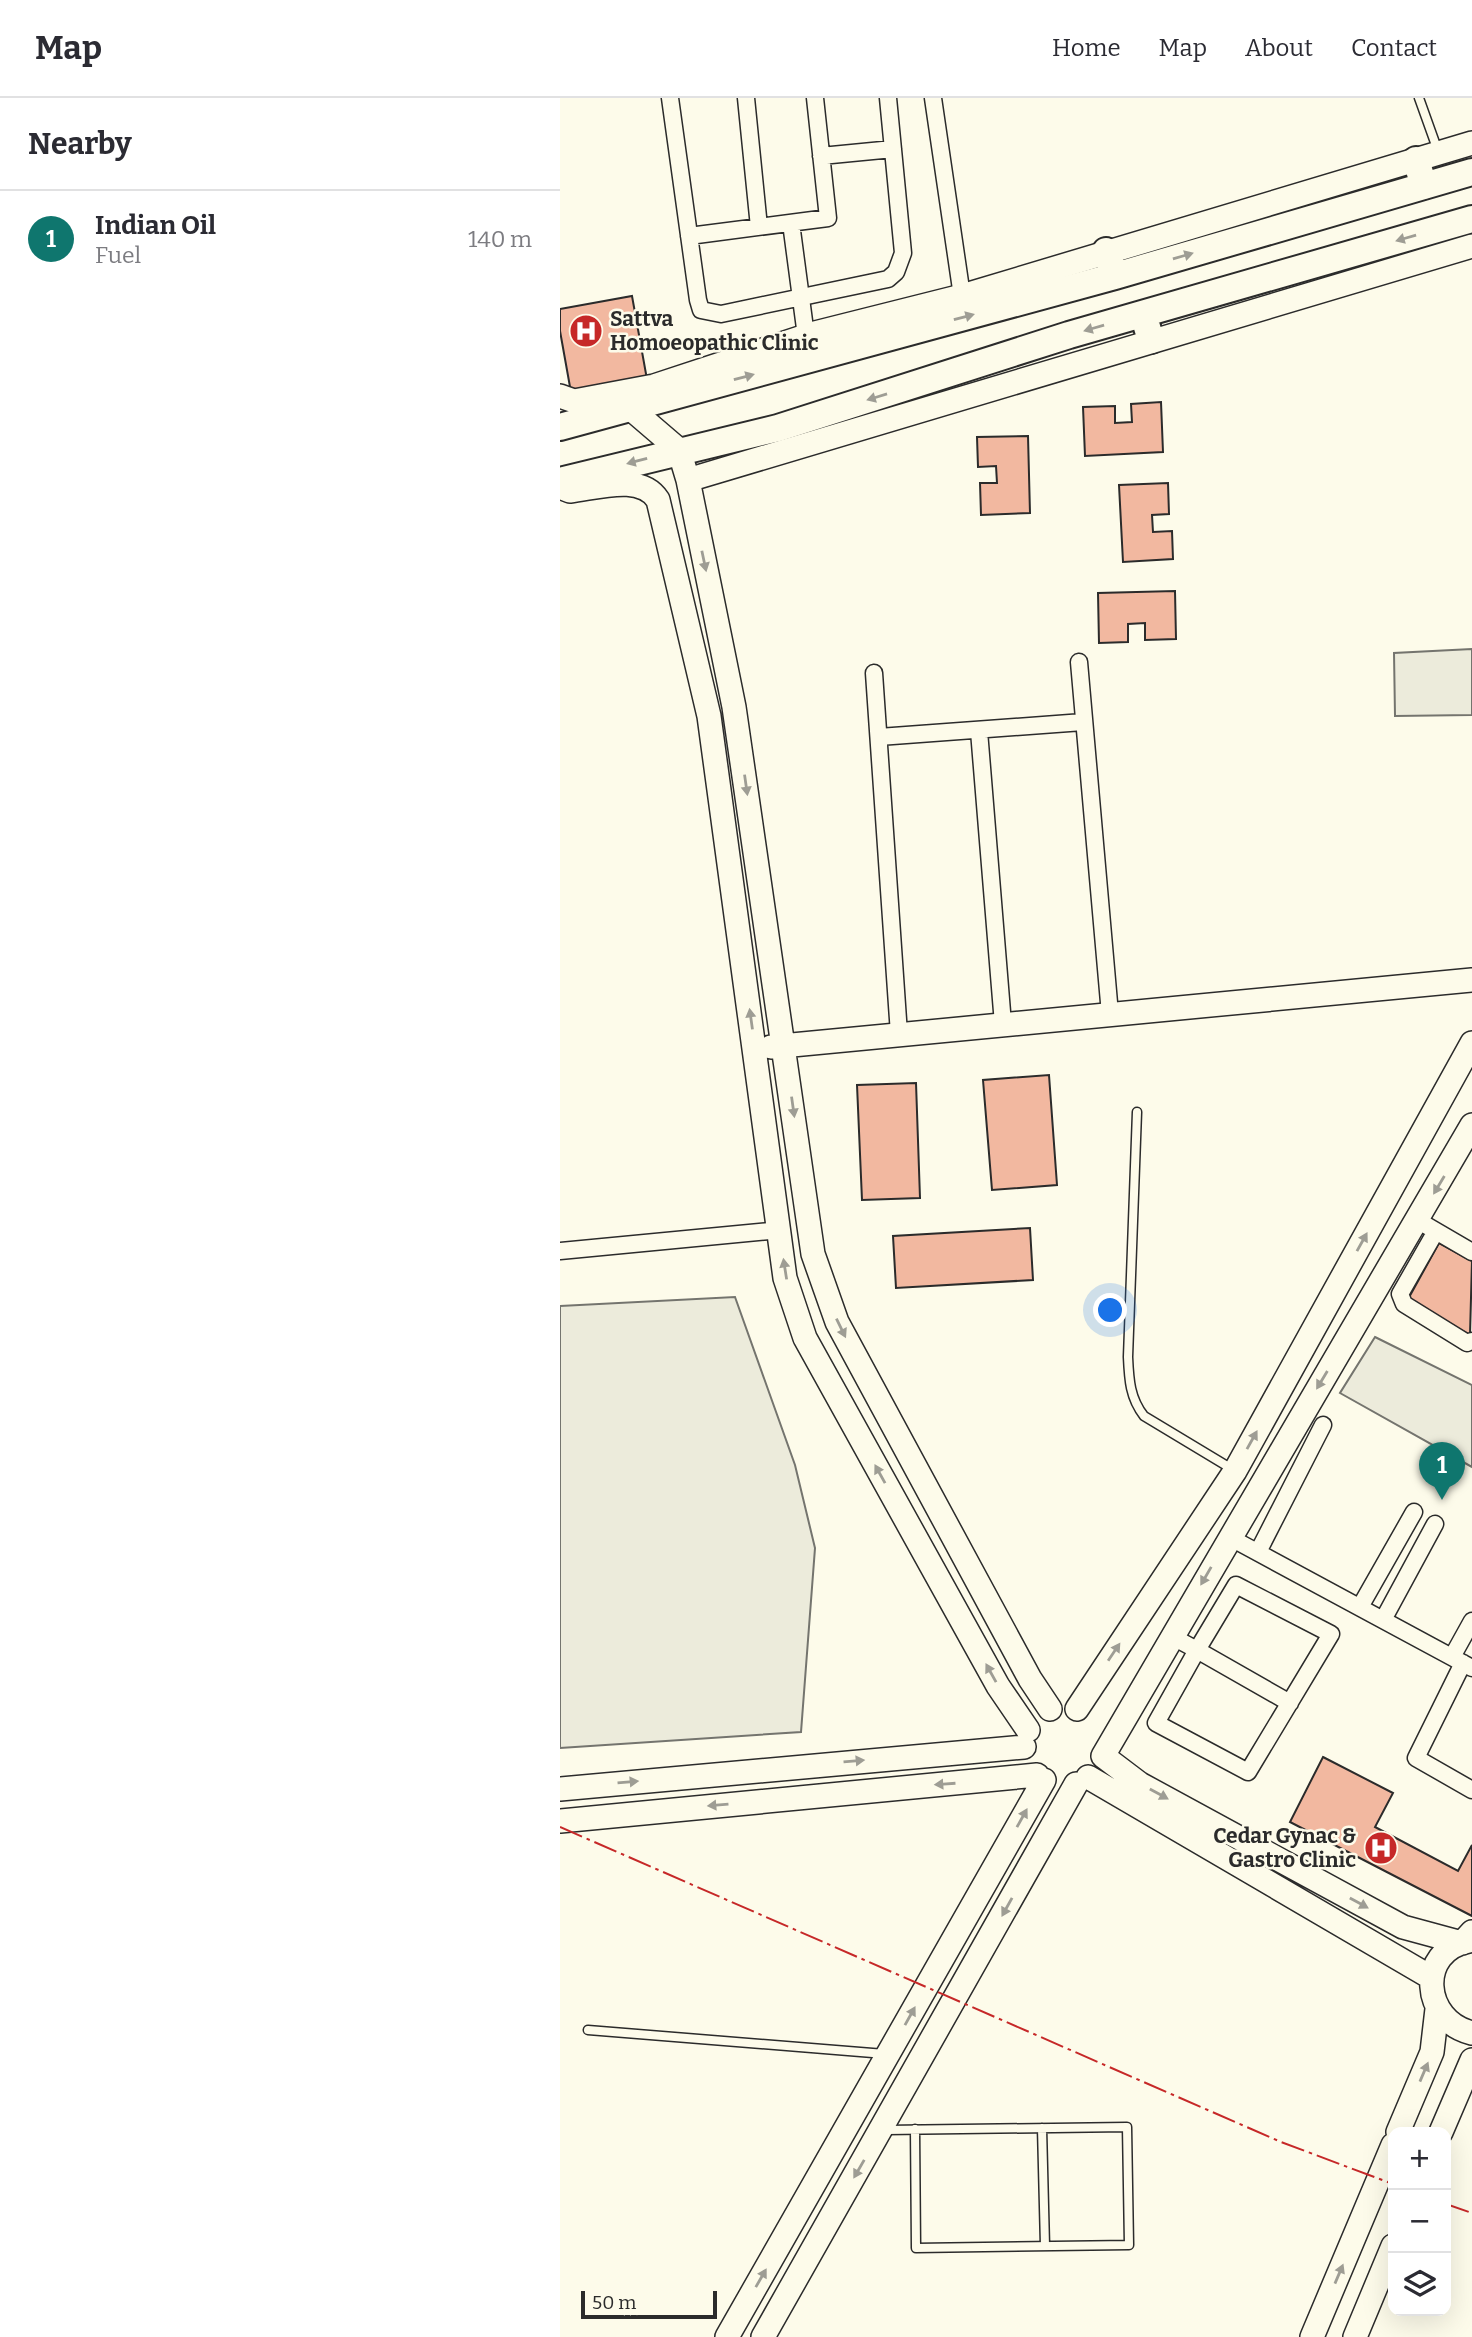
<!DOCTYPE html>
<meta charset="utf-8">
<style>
:root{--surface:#fff;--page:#f7f7f7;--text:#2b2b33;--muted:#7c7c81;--line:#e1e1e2;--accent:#0f766e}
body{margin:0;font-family:Bitter,serif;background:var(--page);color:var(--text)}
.controls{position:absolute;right:21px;bottom:21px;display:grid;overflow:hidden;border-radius:14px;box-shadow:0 7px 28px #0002}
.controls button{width:63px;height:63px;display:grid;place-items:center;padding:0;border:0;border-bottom:2px solid var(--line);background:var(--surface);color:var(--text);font:35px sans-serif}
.scale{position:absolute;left:21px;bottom:18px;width:136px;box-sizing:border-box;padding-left:7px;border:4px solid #2b2b2b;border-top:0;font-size:19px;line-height:24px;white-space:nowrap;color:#2b2b2b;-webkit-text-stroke:5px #fdfbea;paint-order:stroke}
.you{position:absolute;left:551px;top:1213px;width:24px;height:24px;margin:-18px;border:5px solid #fff;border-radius:50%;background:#1a73e8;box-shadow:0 0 0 10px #1a73e833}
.badge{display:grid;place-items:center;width:46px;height:46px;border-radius:50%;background:var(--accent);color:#fff;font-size:23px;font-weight:700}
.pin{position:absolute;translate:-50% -58px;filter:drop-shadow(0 2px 4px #0008)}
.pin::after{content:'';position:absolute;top:37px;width:24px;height:21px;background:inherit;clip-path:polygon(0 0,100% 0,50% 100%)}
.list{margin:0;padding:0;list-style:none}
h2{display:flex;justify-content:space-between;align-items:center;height:91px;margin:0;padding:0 28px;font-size:30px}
h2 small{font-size:23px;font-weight:400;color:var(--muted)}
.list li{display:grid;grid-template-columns:46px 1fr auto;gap:21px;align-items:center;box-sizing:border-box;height:98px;padding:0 28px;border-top:2px solid var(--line)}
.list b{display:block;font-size:26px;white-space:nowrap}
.list p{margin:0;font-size:23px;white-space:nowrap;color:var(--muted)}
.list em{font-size:23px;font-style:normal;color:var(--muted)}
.icon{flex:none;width:38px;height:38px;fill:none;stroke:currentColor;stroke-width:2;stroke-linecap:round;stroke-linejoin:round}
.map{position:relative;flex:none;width:912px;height:2239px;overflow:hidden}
header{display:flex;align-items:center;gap:42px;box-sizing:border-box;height:98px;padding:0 35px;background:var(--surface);border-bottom:2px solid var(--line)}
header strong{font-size:33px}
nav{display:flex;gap:38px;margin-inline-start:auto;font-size:24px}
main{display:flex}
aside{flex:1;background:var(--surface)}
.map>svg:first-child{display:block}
.green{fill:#ecebdb;stroke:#74746e;stroke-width:2}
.building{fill:#f2b8a0;stroke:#2b2b2b;stroke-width:2}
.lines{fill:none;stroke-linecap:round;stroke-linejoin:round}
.lane-casing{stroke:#2b2b2b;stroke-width:11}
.street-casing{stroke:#2b2b2b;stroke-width:19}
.secondary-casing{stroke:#2b2b2b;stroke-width:26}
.primary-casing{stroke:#2b2b2b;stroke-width:30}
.lane{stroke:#fdfbea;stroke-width:8}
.street{stroke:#fdfbea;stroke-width:16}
.secondary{stroke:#fdfbea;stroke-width:23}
.primary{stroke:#fdfbea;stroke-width:26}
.power{stroke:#c62828;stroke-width:2;stroke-dasharray:24 5 3.5 5;stroke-linecap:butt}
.oneway{fill:#9e9d94}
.labels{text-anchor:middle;stroke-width:5;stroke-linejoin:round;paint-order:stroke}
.poi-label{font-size:21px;font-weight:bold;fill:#2b2b2b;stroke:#fdfbea;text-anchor:start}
</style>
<header>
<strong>Map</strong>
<nav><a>Home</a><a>Map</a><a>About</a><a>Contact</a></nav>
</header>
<main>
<aside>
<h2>Nearby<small></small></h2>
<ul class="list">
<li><span class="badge">1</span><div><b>Indian Oil</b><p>Fuel</p></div><em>140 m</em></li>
</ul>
</aside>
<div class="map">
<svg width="912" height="2239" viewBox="0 0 912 2239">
<rect width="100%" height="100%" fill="#fdfbea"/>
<path class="green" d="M912,551V617L835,618L834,555Z
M175,1199L235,1367L255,1450L241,1634L0,1650V1208Z
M815,1239L912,1287V1369L780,1295Z"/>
<path class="building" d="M72,198L88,287L12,300L0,233V211Z
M601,304L603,354L525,358L523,309L555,308V325L572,324L571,306Z
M468,338L470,415L421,417L420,385H437L436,368L418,369L417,339Z
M608,385L609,416L592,417L593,434L612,433L613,461L563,464L559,387Z
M615,493L616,541L585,542V525L568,526V544L539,545L538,495Z
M489,977L497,1087L432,1092L423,982Z
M356,985L360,1100L302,1102L297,987Z
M470,1130L473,1182L336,1190L333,1138Z
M879,1145L912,1163L910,1237L847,1203Z
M763,1659L833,1695L815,1729L898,1773L912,1747V1818L730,1724Z"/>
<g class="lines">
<defs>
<path id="lane" d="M859,0L878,53
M577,1014L568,1259C569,1282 570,1300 584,1318L672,1371
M28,1932L325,1956
M482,2030L485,2148
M326,2032L567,2029L569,2147L356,2150L355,2031"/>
<path id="street" d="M110,0L138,202L141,212L161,216L328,181L336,174L343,155L328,0
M186,0L199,129
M373,0L402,198
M261,58L333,51
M231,125L246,238
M129,138L268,120L255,0
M519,564L550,916
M314,575L339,936
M419,633L443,926
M319,639L523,624
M857,1122L912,1154
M876,1133L840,1196L844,1206L907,1245L912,1243
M0,1153L220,1132
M669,1439L912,1570
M698,1454L763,1327
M800,1509L854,1414
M823,1522L875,1426
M611,1538L637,1552L676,1487L771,1536L688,1674L596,1625L637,1552L730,1605
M892,1559L912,1523
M903,1565L856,1660L912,1692"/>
<path id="secondary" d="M0,298L14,303L94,288L255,235L402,198L912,45
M70,310L119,352L128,382L174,609L253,1156L277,1224L470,1581L490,1611
M128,382L912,148
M0,389L10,393C37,390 81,375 98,402L149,618L225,1180L245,1240L438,1588L468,1632
M211,949L912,882
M912,1027L543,1658L580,1686L843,1829L902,1845L912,1834
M517,1611L675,1373L912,945
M528,1679L872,1880
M0,1691L464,1649
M0,1723L477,1677
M909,1843C856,1853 862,1923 912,1935
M838,2034L872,1954L877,1911
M881,2034L912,1962
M167,2239L484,1682
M203,2239L516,1686
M752,2239L833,2047
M795,2239L833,2148"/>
<path id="primary" d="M856,62L864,88
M546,153L555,178
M583,216L591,242
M0,329L555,178L912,74
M0,383L218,330L509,237L912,121"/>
</defs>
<use href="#lane" class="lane-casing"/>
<use href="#street" class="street-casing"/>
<use href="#secondary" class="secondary-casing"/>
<use href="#primary" class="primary-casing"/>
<use href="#lane" class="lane"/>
<use href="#street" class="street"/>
<use href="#secondary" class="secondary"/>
<use href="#primary" class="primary"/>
<path class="power" d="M0,1729L721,2044L833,2086
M886,2106L912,2115"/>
</g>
<defs><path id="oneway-solid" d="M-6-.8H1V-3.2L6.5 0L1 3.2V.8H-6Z" transform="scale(1.75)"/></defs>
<g class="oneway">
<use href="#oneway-solid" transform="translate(846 140) rotate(164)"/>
<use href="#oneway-solid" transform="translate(623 158) rotate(-16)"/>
<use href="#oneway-solid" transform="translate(404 219) rotate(-15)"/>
<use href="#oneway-solid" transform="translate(534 230) rotate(164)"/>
<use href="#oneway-solid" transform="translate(184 279) rotate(-15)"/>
<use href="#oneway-solid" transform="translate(317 299) rotate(163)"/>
<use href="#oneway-solid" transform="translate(77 363) rotate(165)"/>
<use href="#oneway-solid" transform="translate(144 463) rotate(78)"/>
<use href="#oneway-solid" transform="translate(186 687) rotate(82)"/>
<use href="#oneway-solid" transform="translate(191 921) rotate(-98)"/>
<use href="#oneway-solid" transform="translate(233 1009) rotate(82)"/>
<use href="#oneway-solid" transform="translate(879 1087) rotate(121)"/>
<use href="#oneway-solid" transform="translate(802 1144) rotate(-61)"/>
<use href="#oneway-solid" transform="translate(225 1171) rotate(-99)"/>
<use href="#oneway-solid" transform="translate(281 1230) rotate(64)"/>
<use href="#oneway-solid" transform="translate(762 1282) rotate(121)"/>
<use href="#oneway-solid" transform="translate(692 1342) rotate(-61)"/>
<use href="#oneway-solid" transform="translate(320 1376) rotate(-119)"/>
<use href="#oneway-solid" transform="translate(646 1478) rotate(120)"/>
<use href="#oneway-solid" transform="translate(554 1554) rotate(-56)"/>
<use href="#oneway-solid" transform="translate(431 1575) rotate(-119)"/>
<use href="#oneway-solid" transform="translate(294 1663) rotate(-5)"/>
<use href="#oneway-solid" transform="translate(68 1684) rotate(-5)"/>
<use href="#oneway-solid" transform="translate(385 1686) rotate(176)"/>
<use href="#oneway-solid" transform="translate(599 1696) rotate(29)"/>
<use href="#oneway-solid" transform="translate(158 1707) rotate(175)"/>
<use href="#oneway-solid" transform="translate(462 1720) rotate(-61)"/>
<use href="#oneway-solid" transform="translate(799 1805) rotate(29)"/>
<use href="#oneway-solid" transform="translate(447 1809) rotate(119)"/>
<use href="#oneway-solid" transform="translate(350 1918) rotate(-61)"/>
<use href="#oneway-solid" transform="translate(864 1974) rotate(-67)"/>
<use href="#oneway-solid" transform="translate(299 2071) rotate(120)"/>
<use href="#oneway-solid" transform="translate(779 2176) rotate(-67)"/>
<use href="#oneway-solid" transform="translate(201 2180) rotate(-60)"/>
</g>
<defs>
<symbol id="hospital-disc" viewBox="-11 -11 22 22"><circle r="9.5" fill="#c62828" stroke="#fdfbea"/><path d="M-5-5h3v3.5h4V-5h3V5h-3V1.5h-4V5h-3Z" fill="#fff"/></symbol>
</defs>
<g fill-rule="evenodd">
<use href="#hospital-disc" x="7" y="214" width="38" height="38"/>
<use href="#hospital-disc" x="802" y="1731" width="38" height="38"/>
</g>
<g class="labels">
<g class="poi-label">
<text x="50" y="228">Sattva<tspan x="50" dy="24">Homoeopathic Clinic</tspan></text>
<text x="796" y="1745" text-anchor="end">Cedar Gynac &amp;<tspan x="796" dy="24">Gastro Clinic</tspan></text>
</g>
</g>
</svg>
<div class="controls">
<button>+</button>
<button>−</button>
<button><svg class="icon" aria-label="layers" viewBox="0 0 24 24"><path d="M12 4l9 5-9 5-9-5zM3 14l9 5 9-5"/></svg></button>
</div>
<div class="scale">50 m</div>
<div class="you"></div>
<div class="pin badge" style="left:882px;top:1402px">1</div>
</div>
</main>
